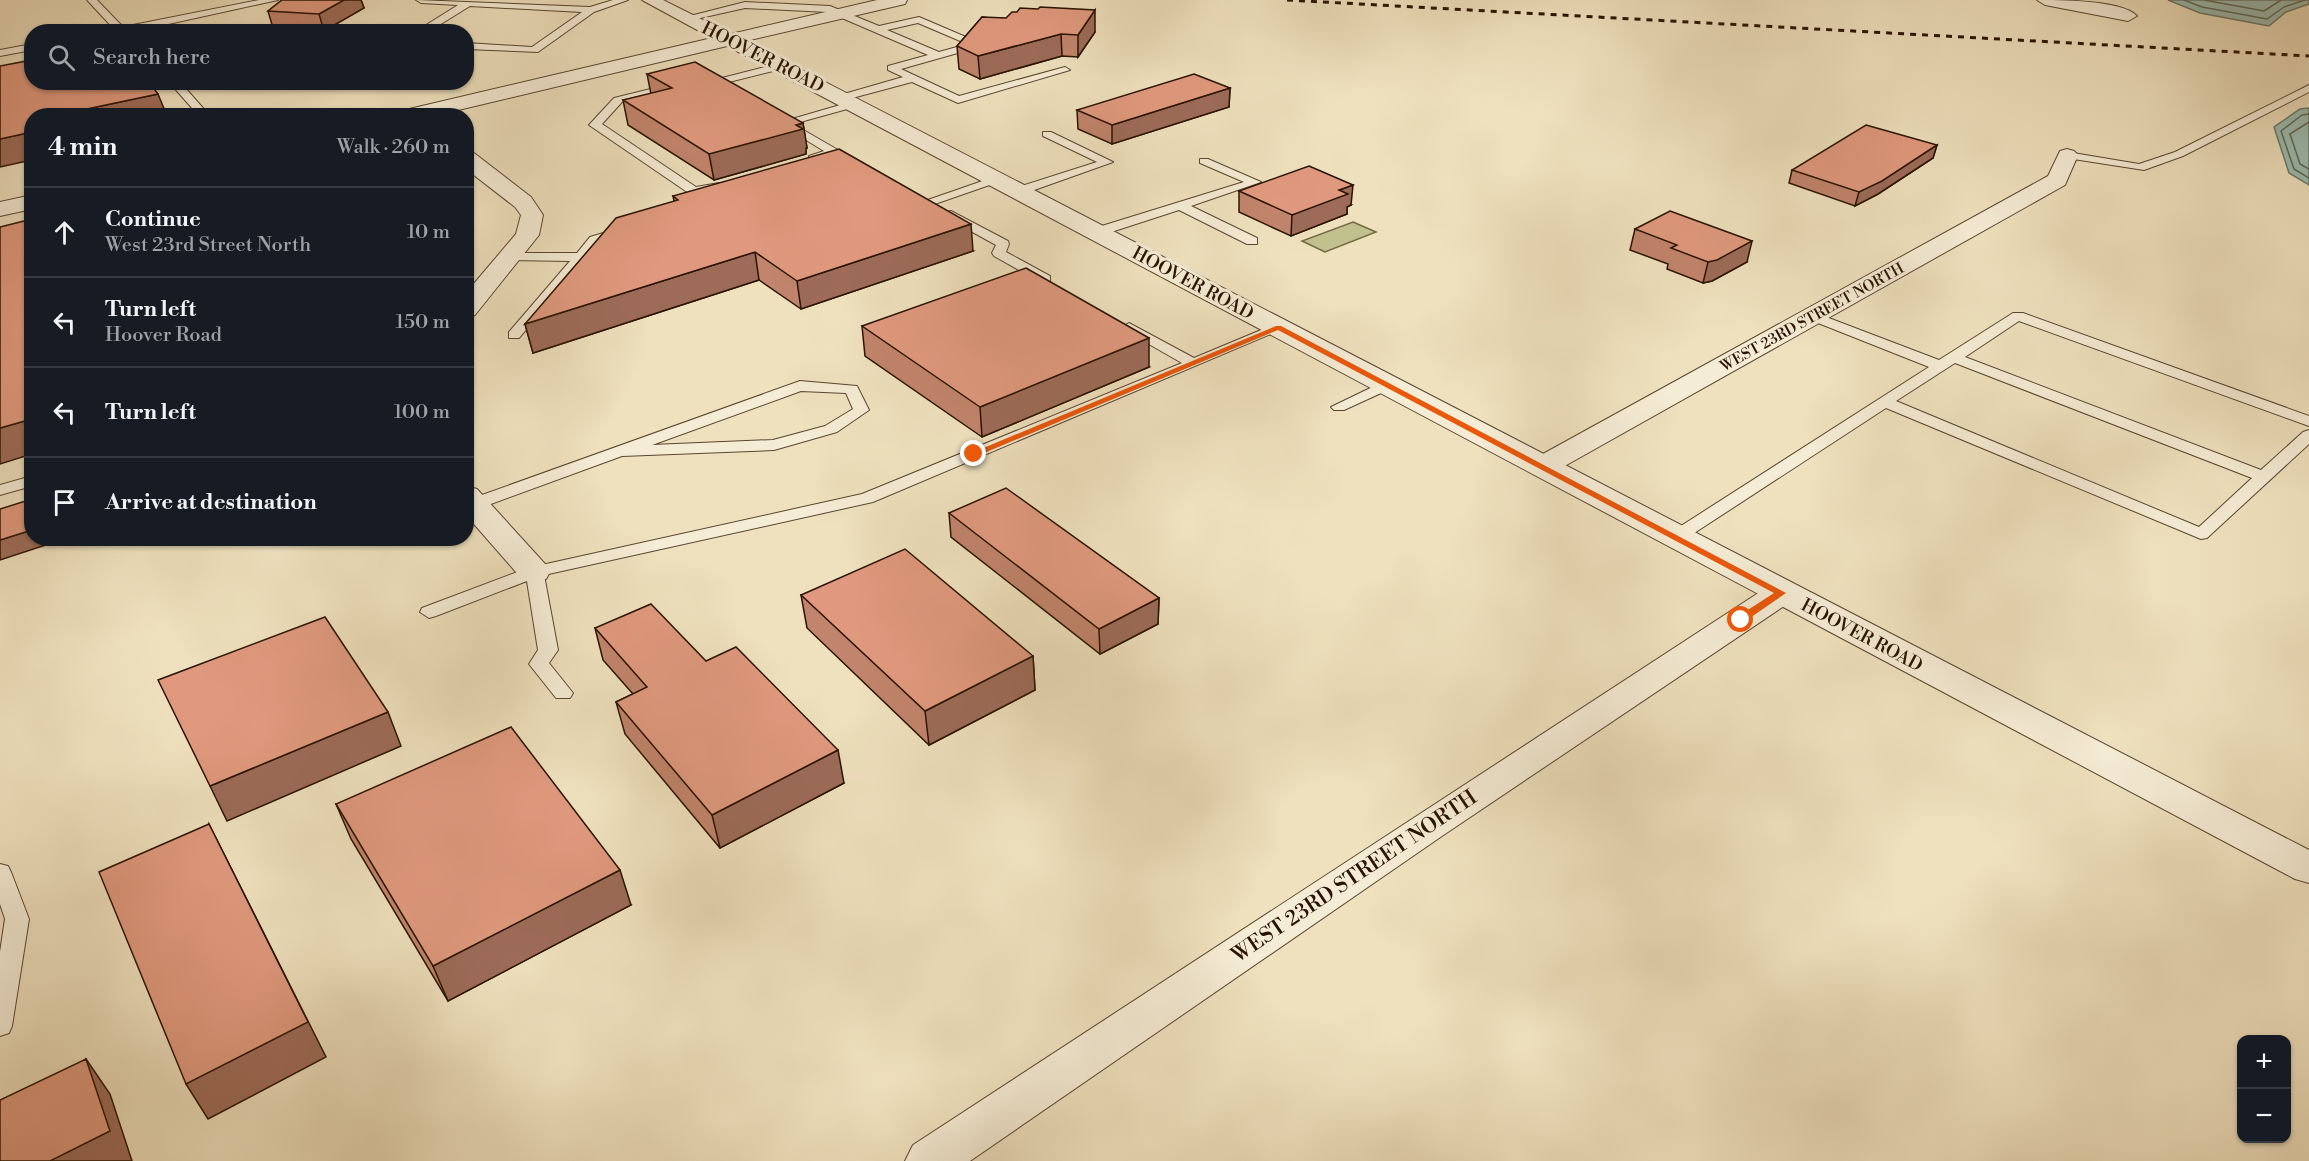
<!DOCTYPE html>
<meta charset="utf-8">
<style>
:root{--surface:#171b24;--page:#20242c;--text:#f1f3f6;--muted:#9ea1a6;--line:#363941}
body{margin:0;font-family:"Libre Bodoni",serif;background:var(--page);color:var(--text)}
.controls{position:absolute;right:18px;bottom:18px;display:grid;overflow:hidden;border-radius:12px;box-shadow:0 2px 4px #0004}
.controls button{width:54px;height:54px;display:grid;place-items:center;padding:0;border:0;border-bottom:2px solid var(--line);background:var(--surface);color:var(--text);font:30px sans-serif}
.stop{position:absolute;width:18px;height:18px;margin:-14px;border:4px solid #ea580c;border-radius:50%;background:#fff}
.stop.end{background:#ea580c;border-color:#fff;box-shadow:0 2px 6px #0008}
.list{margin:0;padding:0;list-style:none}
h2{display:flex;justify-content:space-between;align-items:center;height:78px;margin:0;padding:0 24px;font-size:26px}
h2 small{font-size:20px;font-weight:400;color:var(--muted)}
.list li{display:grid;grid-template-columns:39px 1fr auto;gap:18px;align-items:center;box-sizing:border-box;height:90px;padding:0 24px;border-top:2px solid var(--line)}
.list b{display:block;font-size:22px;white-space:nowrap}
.list p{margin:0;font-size:20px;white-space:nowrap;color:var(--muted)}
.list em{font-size:20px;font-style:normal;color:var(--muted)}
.icon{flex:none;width:33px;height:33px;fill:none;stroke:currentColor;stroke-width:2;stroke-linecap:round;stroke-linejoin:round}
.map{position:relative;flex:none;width:2309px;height:1161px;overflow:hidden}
.search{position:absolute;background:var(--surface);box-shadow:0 2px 4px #0004;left:24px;top:24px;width:450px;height:66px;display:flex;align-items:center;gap:15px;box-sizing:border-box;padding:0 21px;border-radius:24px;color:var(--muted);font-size:22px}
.panel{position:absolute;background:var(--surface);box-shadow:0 2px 4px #0004;left:24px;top:108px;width:450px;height:438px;border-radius:24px}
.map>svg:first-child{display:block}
.green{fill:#c0c18c;stroke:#746a46;stroke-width:1.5}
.water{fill:#9abdb3;stroke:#6d796b;stroke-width:1.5}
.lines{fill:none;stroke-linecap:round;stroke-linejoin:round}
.shore{stroke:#62685a;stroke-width:1.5}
.service-casing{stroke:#5a4630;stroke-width:2}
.minor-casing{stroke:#5a4630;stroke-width:2}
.tertiary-casing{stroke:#5a4630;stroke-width:2}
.service{fill:#f5ecd5;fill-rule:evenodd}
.minor{fill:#f5ecd5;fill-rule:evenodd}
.tertiary{fill:#f5ecd5;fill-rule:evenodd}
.rail{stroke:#291300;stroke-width:3;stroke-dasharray:6 6;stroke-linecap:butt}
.wall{fill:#c1846c;stroke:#291300;stroke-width:1.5}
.shaded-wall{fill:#9d6b58;stroke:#291300;stroke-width:1.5}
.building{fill:#e0997e;stroke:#291300;stroke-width:1.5}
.route{fill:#ea580c}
.labels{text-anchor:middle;stroke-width:6;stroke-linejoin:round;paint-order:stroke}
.far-street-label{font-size:15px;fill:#291300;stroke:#f5ecd5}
.street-label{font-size:18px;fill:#291300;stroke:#f5ecd5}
.near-street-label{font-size:21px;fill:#291300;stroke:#f5ecd5}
</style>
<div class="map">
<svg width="2309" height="1161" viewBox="0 0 2309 1161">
<rect width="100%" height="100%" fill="#efe1be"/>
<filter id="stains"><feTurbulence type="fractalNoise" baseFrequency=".00333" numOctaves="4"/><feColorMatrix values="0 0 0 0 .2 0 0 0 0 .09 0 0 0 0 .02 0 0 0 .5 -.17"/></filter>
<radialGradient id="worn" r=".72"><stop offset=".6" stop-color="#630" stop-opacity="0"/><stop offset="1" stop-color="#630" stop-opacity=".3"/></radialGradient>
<path class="green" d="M1353,222L1376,232L1325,252L1302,241Z"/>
<path class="water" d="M2168,0H2309V4L2286,12L2269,26L2200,13Z
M2309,108V185L2289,173L2274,127L2300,109Z"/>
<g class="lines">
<path class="shore" d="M2184,0L2202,7L2267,19L2284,7L2305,0
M2204,0L2264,11L2281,0
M2309,114L2302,115L2281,131L2294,169L2309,178
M2309,122L2290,134L2300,164L2309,169"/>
<defs>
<path id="service" d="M87,0H97L123,27L259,0H278L132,32H110L114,29Z
M416,0L590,7L613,0H628L594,12L538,52L466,49V43L532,47L582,12L470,6L428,32H415L458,5L421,3Z
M745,2L830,6L879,26L919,17L973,40L972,49L901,69L959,96L1065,67L1070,70L958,103L912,82L841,101L836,98L837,96L903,77L888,70V66L928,55L828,12L745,8L687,21L682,18ZM918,23L965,43L964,45L939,52L887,30Z
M32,44V50L0,56V50Z
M781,63L786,66L785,68L713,86L699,78L704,75L714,80Z
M169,82H180L210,116H199Z
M675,83L680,86L679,88L622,102L602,124L696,187L719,183V189L690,194L589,125L614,98Z
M2309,85V92L2183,156L2144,170L2067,158L2061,155L2067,152L2139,164L2175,152Z
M854,101L859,104L858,106L793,124L838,150V154L809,160V156L824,151L778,123Z
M1043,132H1051L1113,162L1023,194H1015V188L1097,162L1043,136Z
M1200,159H1208L1261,182L1191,206L1257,238V244H1247L1179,210L1102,235H1092V229L1244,182L1200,163Z
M994,177L1004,180L932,205L922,202Z
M951,211L1008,241L1009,244L1006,252L1050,276V282H1040L994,256L992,253L996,245L947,218V212Z
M620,228L625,229V235L600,243L519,338H509V332L570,261L510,260L503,256L505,253H577L590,237Z
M1813,312L1939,360L2013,313H2023L2309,416V426L2019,321L1965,357L2261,470L2303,432L2309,430V444L2207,538L2201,539L1886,408L1682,541H1670L1667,537L1670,533L1929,367L1808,319V313ZM1955,363L2252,478L2199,527L1896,401Z
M1129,323L1194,358L1273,325H1283L1285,328L873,502L544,575L558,650L549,663L573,693L570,698H556L529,664L538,650L527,581L436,616L429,618L420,612L422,608L528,568L862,494L1182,363L1124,330L1122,327Z
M1387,380L1392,382L1395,385L1392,388L1344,410H1334L1331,407Z
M800,381L857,386L869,410L837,432L774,450L622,456L480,508L474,509L466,505L468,500ZM801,391L846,393L853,409L825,426L773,440L652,445Z
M32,476V486L0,495V485Z
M0,864L8,866L11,872L29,919L12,1026L9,1033L0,1036V952L5,919L0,904Z"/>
<path id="minor" d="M2037,0C2058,0 2123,0 2137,16L2128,21L2045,5Z
M2067,149L2074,151L2078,155L2065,185L1554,472L1543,475L1532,472L1528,466L1532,460L2048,176L2060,151Z
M466,152L474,153L531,197L543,215L539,235L475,315L466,318V293L516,234L521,215L515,207L466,169Z
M466,486L477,489L546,565L550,572L546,579L534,582L522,579L466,515Z
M1781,583L1793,586L1798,593L1793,600L1442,836L970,1161H905L913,1145L1769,586Z"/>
<path id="tertiary" d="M642,0H663L731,34L877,0H907L905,4L746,41L2309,850V883L2295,879L727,46L433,116H395L405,110L712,38Z
M32,195V209L0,216V202Z"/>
</defs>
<use href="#service" class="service-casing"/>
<use href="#minor" class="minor-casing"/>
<use href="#tertiary" class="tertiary-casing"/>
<use href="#service" class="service"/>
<use href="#minor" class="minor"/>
<use href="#tertiary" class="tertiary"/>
<path class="rail" d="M1287,0L2309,56"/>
</g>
<path class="wall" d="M282,0H361L364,8L324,31L273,28L268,11Z
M982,17L1095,32L1078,57L1062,56L980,79L959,69L957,46Z
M647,74L803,123L807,148H806V154L714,180L628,125L623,100L651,94Z
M1230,88L1229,107L1112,144L1078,129L1077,110Z
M1937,145L1933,158L1878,194L1855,206L1789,183L1792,170Z
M1239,191L1351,205L1347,207V214L1291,236L1239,212Z
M673,196L973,251L801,309L759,280L533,353L525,324L674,201Z
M1635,229L1747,262L1712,281L1703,283L1667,269L1668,264L1630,250Z
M862,326L1149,367L982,437L865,356Z
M949,513L1159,598L1158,624L1100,654L951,537Z
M801,595L1033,656L1035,690L929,745L807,628Z
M595,628L706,661L844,783L720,848L625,734L616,702L633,694L603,660Z
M336,804L631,905L448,1001L351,839Z"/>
<path class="shaded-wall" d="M344,0H361L364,8L324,31L319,14Z
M1095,10V32L1078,57V35Z
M1061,34L1062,56L980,79L978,56Z
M1230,88L1229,107L1112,144V125Z
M158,94L167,116H64L63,114Z
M803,123L807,148H806V154L714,180L709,154Z
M32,132V160L0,167V139Z
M1937,145L1933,158L1878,194L1855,206L1859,192Z
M1353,185L1351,205L1347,207V214L1291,236L1292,215L1339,190Z
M971,224L973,251L801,309L797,281Z
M1752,241L1747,262L1712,281L1703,283L1708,262Z
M755,252L759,280L533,353L525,324Z
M1149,338V367L982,437L980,407Z
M32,419V454L0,464V428Z
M32,530V538H67L0,560V540Z
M1159,598L1158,624L1100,654L1099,629Z
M1033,656L1035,690L929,745L925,711Z
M388,712L401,746L227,821L210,786Z
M838,750L844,783L720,848L712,815Z
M209,824L326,1057L208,1119L186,1084Z
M620,870L631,905L448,1001L433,966Z
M86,1059L110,1094L132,1161H50Z"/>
<path class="building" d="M282,0H344L319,14L268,11Z
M1040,7L1095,10L1078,35L1061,34L978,56L957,46L982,17L1006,18L1012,12H1017L1020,8L1038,9Z
M32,60V82H149L158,94L63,114L64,116H32V132L0,139V66Z
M695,62L803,123L796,125L803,129L709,154L623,100L672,88L647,74Z
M1194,74L1230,88L1112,125L1077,110Z
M1866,125L1937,145L1882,181L1859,192L1792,170Z
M839,149L971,224L797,281L755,252L525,324L616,218L678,200L673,196Z
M1309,166L1353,185L1339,190L1348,194L1292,215L1239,191Z
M1670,211L1752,241L1717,260L1708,262L1671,248L1677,245L1635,229Z
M32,219V419L0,428V227Z
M1026,268L1149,338L980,407L862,326Z
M1006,488L1159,598L1099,629L949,513Z
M32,499V530L0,540V509Z
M905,549L1033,656L925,711L801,595Z
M651,604L706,661L736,647L838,750L712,815L616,702L647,687L595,628Z
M325,617L388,712L210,786L158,680Z
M511,727L620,870L433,966L336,804Z
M209,824L308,1022L186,1084L99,872Z
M86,1059L110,1131L50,1161H0V1100Z"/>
<path class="route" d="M1276,326H1281L1786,593L1744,622H1737V617L1774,593L1278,330L977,456L969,454Z"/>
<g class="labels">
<g class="far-street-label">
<text transform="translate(1812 317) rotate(-29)" y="5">WEST 23RD STREET NORTH</text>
</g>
<g class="street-label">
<text transform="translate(763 57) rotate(27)" y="6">HOOVER ROAD</text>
<text transform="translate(1193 283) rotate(28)" y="6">HOOVER ROAD</text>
<text transform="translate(1862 635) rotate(28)" y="6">HOOVER ROAD</text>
</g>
<g class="near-street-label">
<text transform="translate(1354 876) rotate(-34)" y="7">WEST 23RD STREET NORTH</text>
</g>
</g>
<rect width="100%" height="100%" filter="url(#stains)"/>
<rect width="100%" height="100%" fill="url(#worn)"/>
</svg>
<div class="controls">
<button>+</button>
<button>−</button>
</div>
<div class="stop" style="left:1741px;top:620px"></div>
<div class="stop end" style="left:974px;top:454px"></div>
<div class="search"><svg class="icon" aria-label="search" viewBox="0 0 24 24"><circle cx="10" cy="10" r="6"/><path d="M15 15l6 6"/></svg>Search here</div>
<section class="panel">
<h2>4 min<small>Walk · 260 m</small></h2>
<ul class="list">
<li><svg class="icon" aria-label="ahead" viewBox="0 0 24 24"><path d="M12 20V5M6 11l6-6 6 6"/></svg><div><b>Continue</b><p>West 23rd Street North</p></div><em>10 m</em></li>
<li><svg class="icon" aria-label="left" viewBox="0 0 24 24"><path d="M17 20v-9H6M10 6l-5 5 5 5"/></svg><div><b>Turn left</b><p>Hoover Road</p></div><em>150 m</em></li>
<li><svg class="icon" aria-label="left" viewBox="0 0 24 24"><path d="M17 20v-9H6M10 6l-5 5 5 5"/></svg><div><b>Turn left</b></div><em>100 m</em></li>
<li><svg class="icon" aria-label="arrive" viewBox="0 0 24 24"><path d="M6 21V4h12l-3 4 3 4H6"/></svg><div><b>Arrive at destination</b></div></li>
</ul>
</section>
</div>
